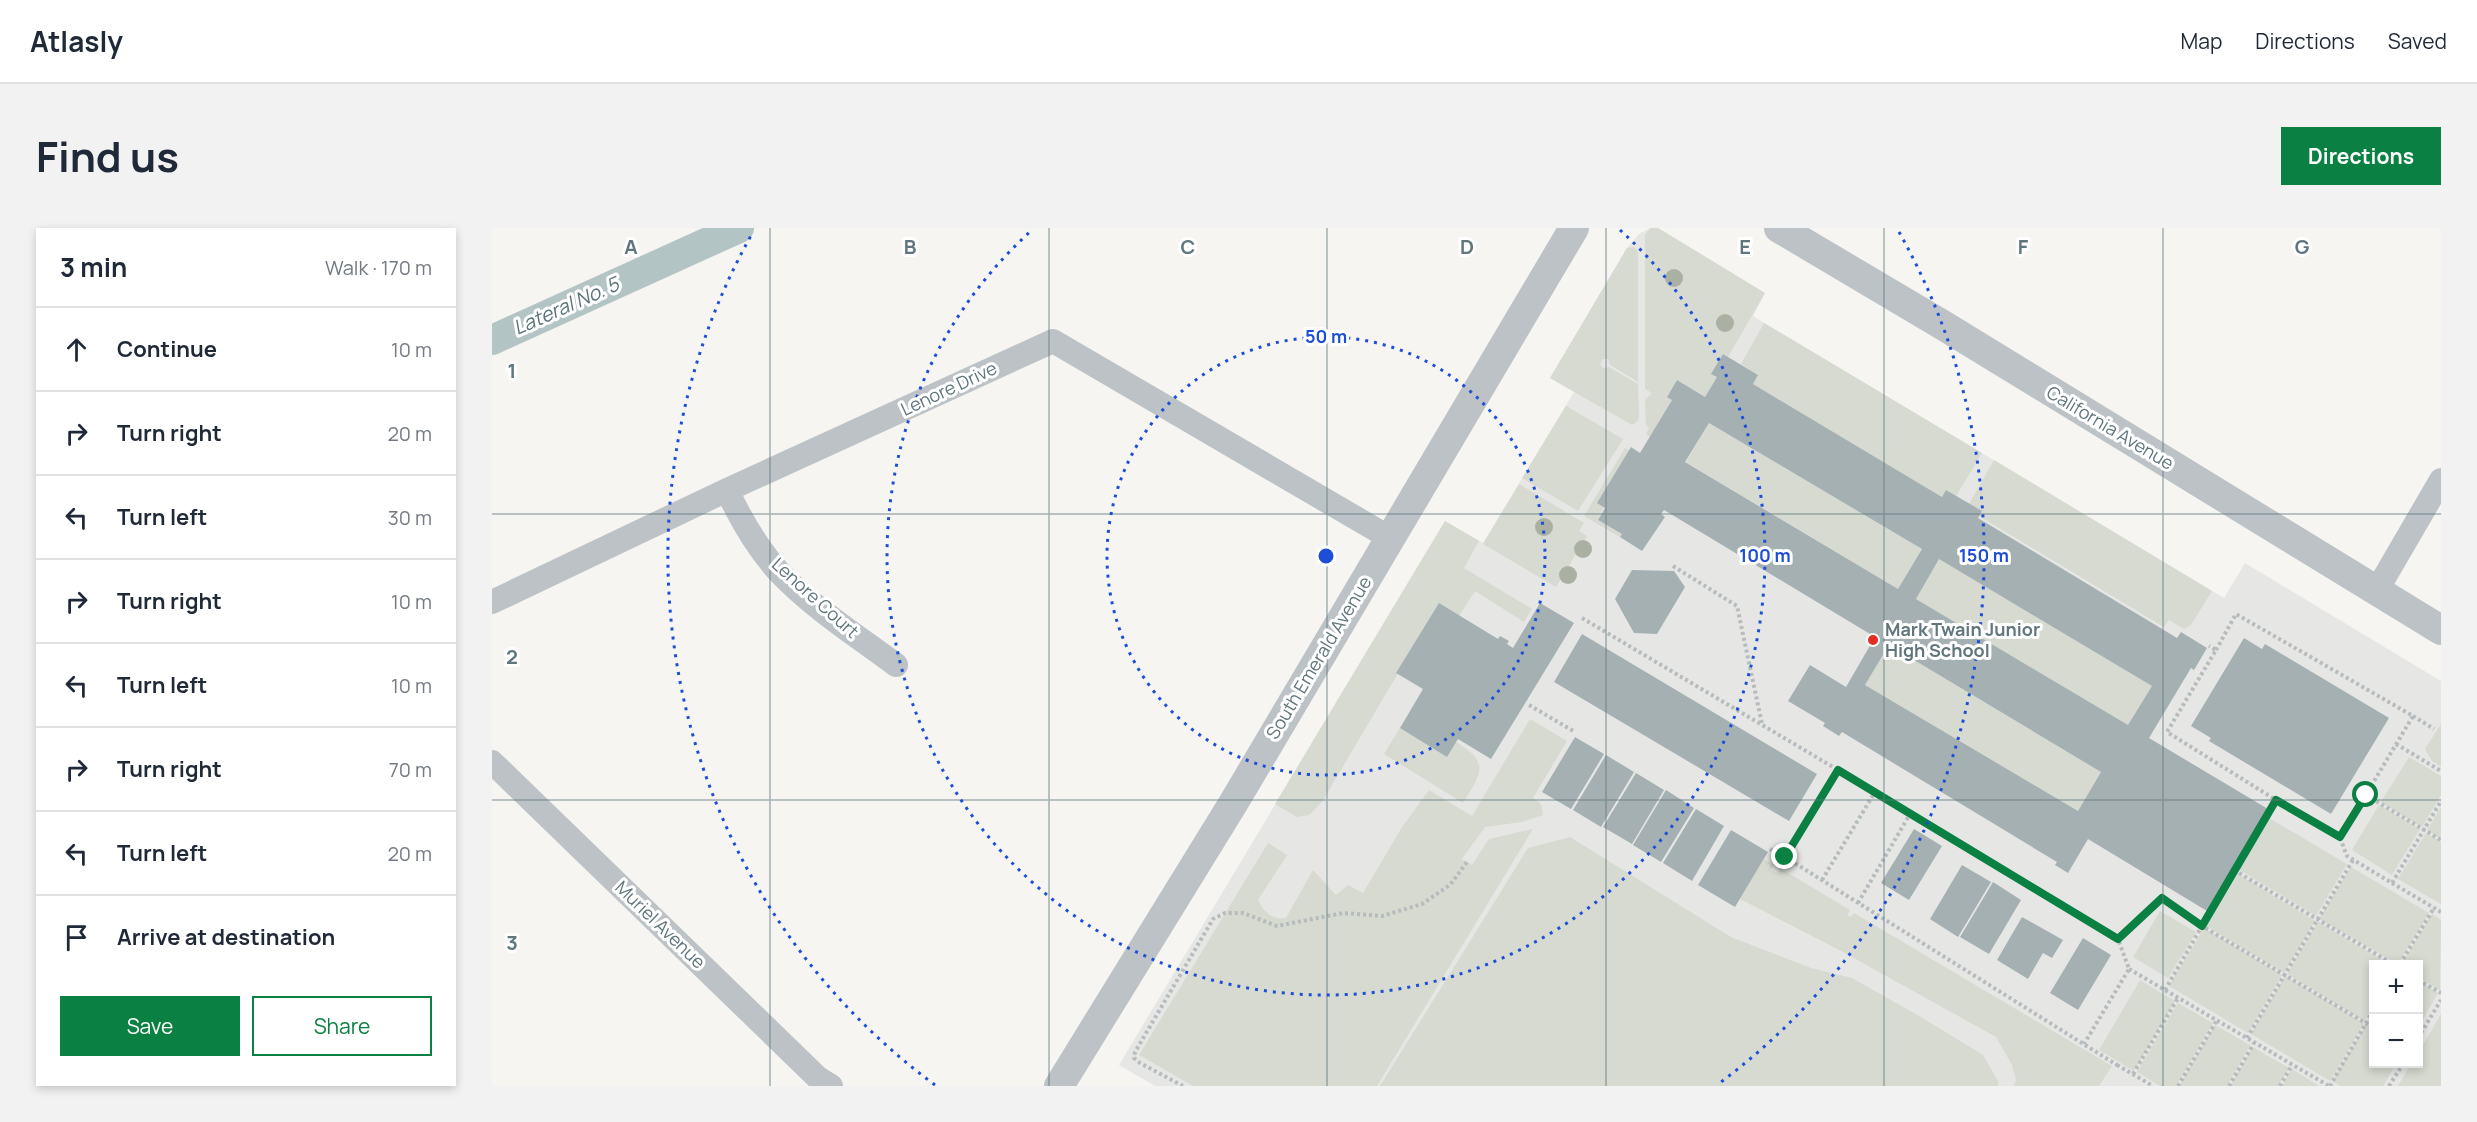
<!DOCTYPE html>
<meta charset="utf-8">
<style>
:root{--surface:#fff;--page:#f2f2f3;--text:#1f2937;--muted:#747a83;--line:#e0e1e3;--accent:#0b8043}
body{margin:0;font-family:Manrope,sans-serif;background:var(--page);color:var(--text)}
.controls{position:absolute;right:18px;bottom:18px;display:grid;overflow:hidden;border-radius:0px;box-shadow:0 3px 9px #0003}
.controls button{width:54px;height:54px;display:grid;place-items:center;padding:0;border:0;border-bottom:2px solid var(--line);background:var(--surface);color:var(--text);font:30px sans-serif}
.stop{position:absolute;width:18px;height:18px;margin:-14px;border:4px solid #0b8043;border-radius:50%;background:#fff}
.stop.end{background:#0b8043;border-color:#fff;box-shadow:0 2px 6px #0008}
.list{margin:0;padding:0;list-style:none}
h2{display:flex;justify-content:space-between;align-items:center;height:78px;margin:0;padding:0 24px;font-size:26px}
h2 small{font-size:20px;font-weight:400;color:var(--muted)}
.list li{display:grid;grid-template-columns:39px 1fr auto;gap:18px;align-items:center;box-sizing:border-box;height:84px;padding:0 24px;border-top:2px solid var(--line)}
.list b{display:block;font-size:22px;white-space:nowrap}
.list em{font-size:20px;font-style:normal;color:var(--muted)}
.actions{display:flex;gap:12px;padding:18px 24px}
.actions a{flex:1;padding:14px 0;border:2px solid var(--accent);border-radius:0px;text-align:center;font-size:21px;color:var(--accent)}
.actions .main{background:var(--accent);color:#fff}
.icon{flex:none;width:33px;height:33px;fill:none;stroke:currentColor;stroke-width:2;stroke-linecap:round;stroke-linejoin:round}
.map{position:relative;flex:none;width:1949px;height:858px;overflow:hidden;border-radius:0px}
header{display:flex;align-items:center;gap:36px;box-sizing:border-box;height:84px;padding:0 30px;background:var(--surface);border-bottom:2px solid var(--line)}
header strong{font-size:28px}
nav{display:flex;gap:33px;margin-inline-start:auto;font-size:21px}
.intro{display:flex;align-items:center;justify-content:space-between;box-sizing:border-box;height:144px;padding:0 36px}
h1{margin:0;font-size:42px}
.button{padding:15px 27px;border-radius:0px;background:var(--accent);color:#fff;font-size:21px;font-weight:700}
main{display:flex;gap:36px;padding:0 36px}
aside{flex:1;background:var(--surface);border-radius:0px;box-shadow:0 3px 9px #0003}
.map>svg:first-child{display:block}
.built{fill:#e6e7e5;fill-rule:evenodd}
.green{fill:#d6dad1}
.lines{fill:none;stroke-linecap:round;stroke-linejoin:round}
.canal{stroke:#b3c4c5;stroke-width:30}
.building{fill:#a5b0b3;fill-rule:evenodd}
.path{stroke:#b6bbbd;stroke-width:4;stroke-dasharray:3 3;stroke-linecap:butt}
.minor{stroke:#bcc2c5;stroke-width:24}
.tertiary{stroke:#bcc2c5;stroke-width:30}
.tree{fill:#aab1a3}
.route{stroke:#0b8043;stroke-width:8}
.grid{fill:none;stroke:#60767d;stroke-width:1.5;stroke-opacity:0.55}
.ring{fill:none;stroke:#1d4ed8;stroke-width:3;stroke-dasharray:3 6}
.poi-dot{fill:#e52c22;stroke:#fff;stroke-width:2}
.labels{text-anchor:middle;stroke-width:6;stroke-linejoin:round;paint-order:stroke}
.street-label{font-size:18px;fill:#60767d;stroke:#fff}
.poi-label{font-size:18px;font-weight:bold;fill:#60767d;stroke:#fff;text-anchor:start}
.water-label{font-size:20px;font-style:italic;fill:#5a7679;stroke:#fff}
.grid-label{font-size:20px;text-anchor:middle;font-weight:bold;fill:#60767d;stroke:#fff;stroke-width:6;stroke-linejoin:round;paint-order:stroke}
.centre{fill:#1d4ed8;stroke:#fff;stroke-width:3}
.ring-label{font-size:18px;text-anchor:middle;font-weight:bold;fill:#1d4ed8;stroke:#fff;stroke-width:6;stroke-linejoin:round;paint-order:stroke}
</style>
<header>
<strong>Atlasly</strong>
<nav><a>Map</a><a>Directions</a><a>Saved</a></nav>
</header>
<div class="intro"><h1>Find us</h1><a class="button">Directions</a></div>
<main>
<aside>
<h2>3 min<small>Walk · 170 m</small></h2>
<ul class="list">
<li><svg class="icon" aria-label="ahead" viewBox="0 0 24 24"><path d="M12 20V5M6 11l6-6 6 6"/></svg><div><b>Continue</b></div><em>10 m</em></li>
<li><svg class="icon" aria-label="right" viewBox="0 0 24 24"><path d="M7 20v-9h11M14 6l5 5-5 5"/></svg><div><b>Turn right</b></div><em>20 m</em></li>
<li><svg class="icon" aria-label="left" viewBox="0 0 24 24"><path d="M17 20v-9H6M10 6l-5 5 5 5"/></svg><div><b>Turn left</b></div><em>30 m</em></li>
<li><svg class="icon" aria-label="right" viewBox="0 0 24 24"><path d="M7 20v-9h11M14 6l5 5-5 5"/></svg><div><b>Turn right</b></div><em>10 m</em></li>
<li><svg class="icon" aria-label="left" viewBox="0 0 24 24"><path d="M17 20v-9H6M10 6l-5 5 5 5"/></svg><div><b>Turn left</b></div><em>10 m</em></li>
<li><svg class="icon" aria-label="right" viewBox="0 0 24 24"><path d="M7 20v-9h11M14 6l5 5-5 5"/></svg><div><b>Turn right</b></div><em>70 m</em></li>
<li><svg class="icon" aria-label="left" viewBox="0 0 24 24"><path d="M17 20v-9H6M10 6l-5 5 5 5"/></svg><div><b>Turn left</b></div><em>20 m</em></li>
<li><svg class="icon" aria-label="arrive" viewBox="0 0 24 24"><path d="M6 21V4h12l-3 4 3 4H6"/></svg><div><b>Arrive at destination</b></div></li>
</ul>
<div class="actions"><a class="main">Save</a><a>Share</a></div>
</aside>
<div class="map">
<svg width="1949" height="858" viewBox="0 0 1949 858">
<rect width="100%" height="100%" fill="#f6f5f2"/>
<path class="built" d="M1158,0H1166L1273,65L1261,88L1732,370L1753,335L1949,453V858H663L627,837L953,293L991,315L1082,164L1058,150L1135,20L1147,6ZM1882,736H1926V836H1882Z"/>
<path class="green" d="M1158,0H1166L1273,65L1236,129L1231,126L1225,149L1213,169L1185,152L1175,168L1180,172L1158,209L1154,206L1157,200L1154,196L1153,172L1160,165L1153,161V7Z
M1142,19L1146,24V154L1118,137L1116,131H1111L1108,136L1111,140L1117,139L1146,156L1147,189L1146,193L1140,197L1058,150L1135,20Z
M1272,95L1490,225L1464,268L1455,262L1450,269L1261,156L1266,147L1249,136Z
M1074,178L1131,211L1086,283L1030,250Z
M1217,195L1430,321L1406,361L1194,234Z
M1133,220L1137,222L1106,292L1130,306L1128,309L1092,288Z
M1502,232L1720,363L1699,397L1692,401L1677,392L1672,399L1487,288L1477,276Z
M1027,256L1092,295L1087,303L1095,308L1064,359L991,316Z
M953,293L987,313L972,340L1040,381L1032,394L983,363L967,388L947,376L830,574L817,587L805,589L783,576Z
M1447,331L1660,458L1636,497L1424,371Z
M1397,417L1609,544L1586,583L1373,457Z
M1038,491L1075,513L1041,570L1049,576L1051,587L1030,594L993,599L970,631L980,637L997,611L1041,601L885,858H701L647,827L776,615L795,627L766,672C772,684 780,692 794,690L821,642L844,667L856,657L871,665L910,599L937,562L980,588Z
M1949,496V539L1940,533L1933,521Z
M908,500L955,528L964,514C999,535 989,545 971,575L892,526Z
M1917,529L1949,548V567L1930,599L1889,574Z
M1887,577L1928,601L1900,647L1860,622Z
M1949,579V611L1935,602Z
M1777,590L1855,636L1824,688L1746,641Z
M1934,605L1949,614V676L1906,651Z
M1078,609L1239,709L1319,740L1360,750L1429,789L1491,827L1506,853V858H888L1036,620Z
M1272,631L1282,637L1279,642L1285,645L1288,640L1358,682L1355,687L1359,689L1362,685L1620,838L1607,858H1522L1524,852L1520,837L1504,809L1351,724L1248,671Z
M1859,639L1937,685L1906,736L1827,691Z
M1746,646L1823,693L1792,745L1714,698Z
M1668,683L1704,704L1676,750L1641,729Z
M1940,686L1949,692L1948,763L1927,749L1926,736H1910Z
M1826,694L1897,736H1882L1881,778L1872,793L1795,746Z
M1712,700L1790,747L1756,805L1677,758Z
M1793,748L1872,795L1838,853L1759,806Z
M1648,752L1683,773L1642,843L1607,822Z
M1927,753L1946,765L1927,798Z
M1686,775L1721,795L1684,858H1668L1645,844Z
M1949,786V858H1906L1919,836H1926L1927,824Z
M1874,796L1881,800L1882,836H1904L1891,858H1848L1840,853Z
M1723,797L1758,817L1735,858H1687Z
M1761,819L1797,840L1786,858H1738Z
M1799,841H1800L1827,858H1790Z"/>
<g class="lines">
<path class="canal" d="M0,112L247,0"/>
</g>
<path class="building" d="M1231,126L1266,147L1261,156L1450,269L1454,262L1490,283L1486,290L1685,410L1689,404L1715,420L1702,442L1699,440L1657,510L1776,581L1715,683L1596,611L1576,645L1563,637L1565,634L1350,504L1347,508L1331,498L1333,495L1296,473L1318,437L1354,459L1383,409L1172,282L1169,286L1173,289L1150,323L1128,309L1130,306L1106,292L1113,280L1105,275L1139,219L1148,225L1180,172L1175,169L1185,152L1213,169L1225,149L1219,146ZM1217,195L1430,321L1406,361L1193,234ZM1447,331L1660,458L1636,497L1424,371ZM1397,417L1609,544L1586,583L1373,457Z
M1140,342L1182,343L1193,359L1165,406L1142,405L1123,371Z
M947,375L1006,411L1008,408L1017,413L1015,416L1021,420L1048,375L1082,395L999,531L966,511L955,529L908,500L931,461L904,445Z
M1090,406L1325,546L1297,593L1062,454Z
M1752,410L1770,421L1773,416L1897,490L1839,586L1717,513L1719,510L1699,498Z
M1083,509L1112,526L1079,581L1050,564Z
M1114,527L1142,544L1109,599L1081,582Z
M1144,545L1172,562L1140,616L1111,599Z
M1174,562L1202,580L1169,634L1141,617Z
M1204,581L1232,598L1200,653L1171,635Z
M1422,601L1450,618L1417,672L1389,655Z
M1239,602L1276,624L1243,679L1206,657Z
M1470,637L1499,654L1466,709L1438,691Z
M1501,654L1529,672L1497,726L1468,709Z
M1530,689L1571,712L1560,730L1551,725L1536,751L1505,732Z
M1591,710L1619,727L1586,782L1558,765Z"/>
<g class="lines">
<path class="path" d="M1181,338L1245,378L1270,496
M1090,390L1346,542L1293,629L1278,621
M1724,422L1744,386L1921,488L1848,610L1784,572
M1037,477L1083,504
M1921,488L1942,501
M1904,516L1949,543
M1346,542L1626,711L1637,741L1592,816
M1874,567L1949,612
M1848,610L1855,628L1900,655L1949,573
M1293,629L1625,837L1623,839
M1742,642L1901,736
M1330,652L1383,564
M1900,655L1949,684
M1366,675L1418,586
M1626,711L1670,670L1710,698L1784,572L1675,504L1724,422L1717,418
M1908,736L1942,680
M1637,741L1837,858
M1926,752L1949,765
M1673,762L1710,698L1882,800
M1755,810L1861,632
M1926,810L1949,772
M1625,837L1661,858
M1641,846L1686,770
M691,858L648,835L642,830L643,824L721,691L733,685H751L785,698L851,685L890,688L930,676L958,657L975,634
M1686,858L1725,792
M1737,858L1762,815
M1788,858L1800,837
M1838,858L1882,781
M1897,858L1911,836"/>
<path class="minor" d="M235,262C249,292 265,320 287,344C321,380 365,408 404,437
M1885,362L1949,252
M0,374L235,262L561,113L898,310
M0,534L326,850L339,858"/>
<path class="tertiary" d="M1287,0L1449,96L1949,402
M567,858L742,574L1082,0"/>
</g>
<g class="tree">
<circle cx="1182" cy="50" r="9"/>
<circle cx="1233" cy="95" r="9"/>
<circle cx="1052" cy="299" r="9"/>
<circle cx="1091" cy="321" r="9"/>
<circle cx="1076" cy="347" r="9"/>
</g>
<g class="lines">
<path class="route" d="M1293,629L1346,542L1626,711L1670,670L1710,698L1784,572L1848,609L1874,567"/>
</g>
<path class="grid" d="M278,0V858M557,0V858M835,0V858M1114,0V858M1392,0V858M1671,0V858M0,286H1949M0,572H1949"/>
<g class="ring">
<circle cx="834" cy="328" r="219"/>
<path d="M1128 2A439 439 0 1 1 540 2"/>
<path d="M443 857A658 658 0 0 1 261 4M1407 4A658 658 0 0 1 1225 857"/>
</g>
<circle class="poi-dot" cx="1381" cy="412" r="6"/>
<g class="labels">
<g class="street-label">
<text transform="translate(457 161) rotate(-25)" y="6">Lenore Drive</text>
<text transform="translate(1618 200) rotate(31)" y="6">California Avenue</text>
<text transform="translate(323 370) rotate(42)" y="6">Lenore Court</text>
<text transform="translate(827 430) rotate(-59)" y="6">South Emerald Avenue</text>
<text transform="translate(168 697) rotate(44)" y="6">Muriel Avenue</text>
</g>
<g class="poi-label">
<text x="1393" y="408">Mark Twain Junior<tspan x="1393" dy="21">High School</tspan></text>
</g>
<g class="water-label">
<text transform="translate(74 78) rotate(-24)" y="7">Lateral No. 5</text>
</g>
</g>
<g class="grid-label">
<text x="139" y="26">A</text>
<text x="418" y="26">B</text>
<text x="696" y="26">C</text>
<text x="975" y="26">D</text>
<text x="1253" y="26">E</text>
<text x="1531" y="26">F</text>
<text x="1810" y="26">G</text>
<text x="20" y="150">1</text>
<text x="20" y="436">2</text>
<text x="20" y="722">3</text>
</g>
<circle cx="834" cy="328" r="9" class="centre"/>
<g class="ring-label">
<text x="834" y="115">50 m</text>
<text x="1273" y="334">100 m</text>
<text x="1492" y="334">150 m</text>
</g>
</svg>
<div class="controls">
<button>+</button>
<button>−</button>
</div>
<div class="stop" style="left:1874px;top:567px"></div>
<div class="stop end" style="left:1293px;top:629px"></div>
</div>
</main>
